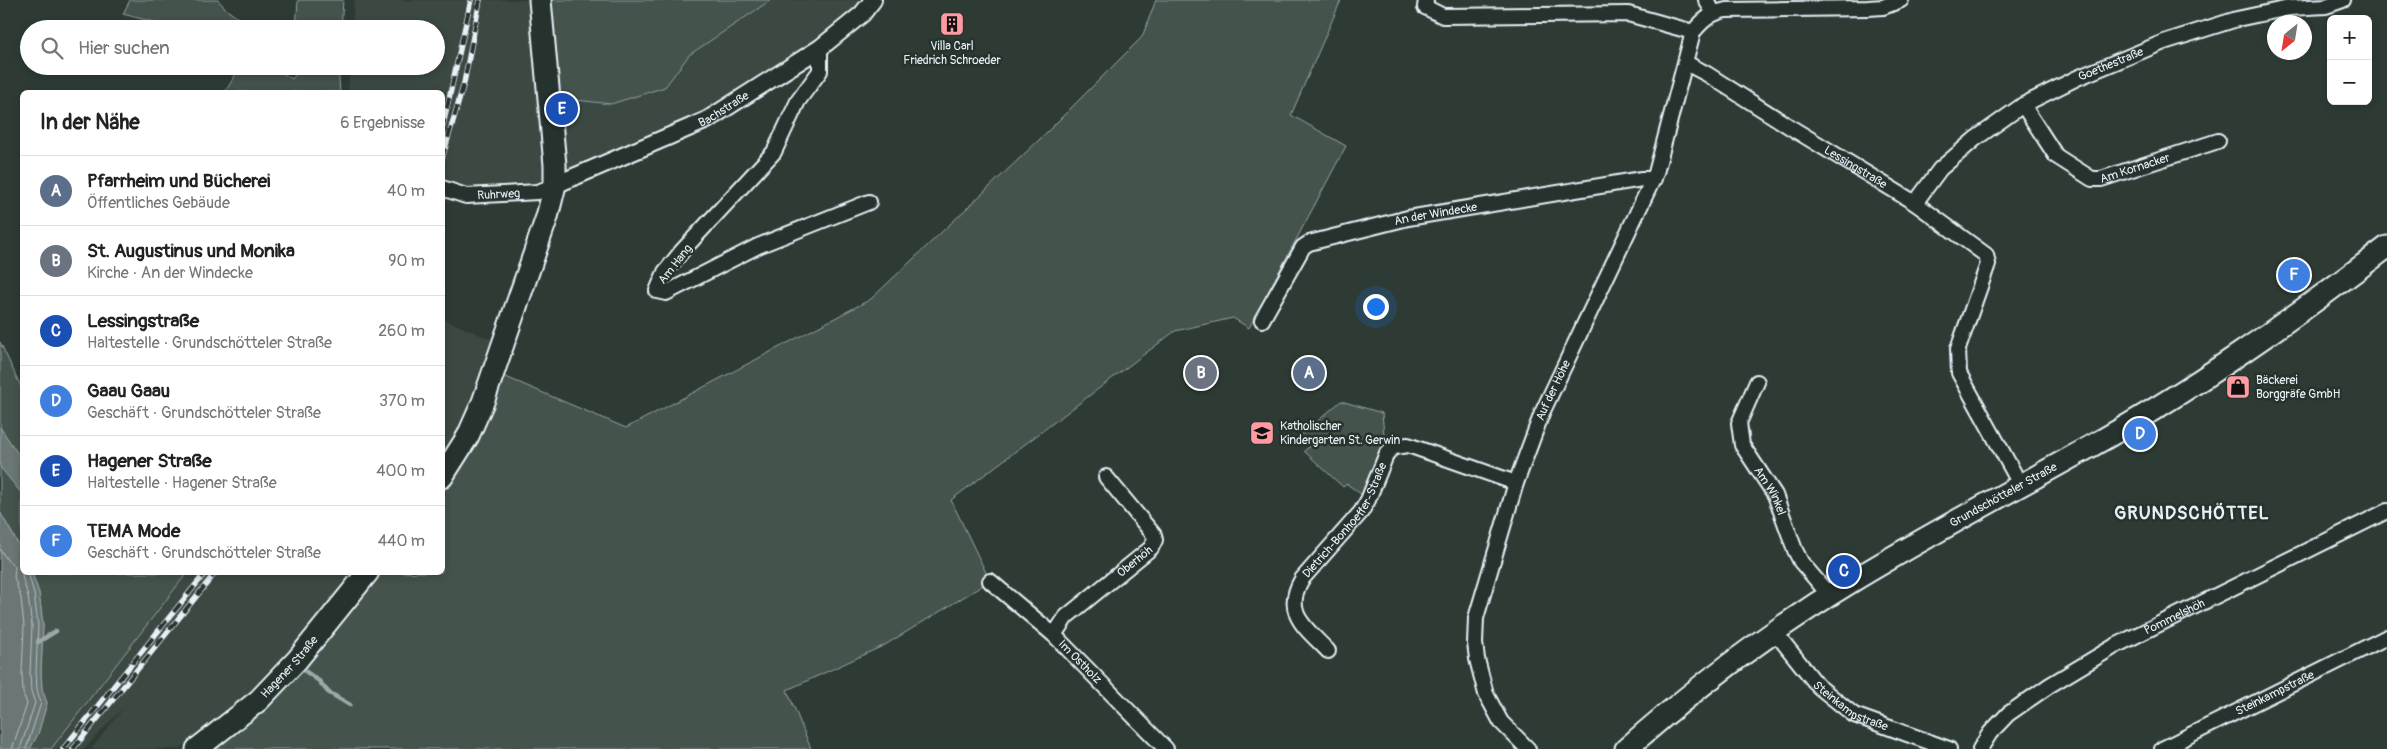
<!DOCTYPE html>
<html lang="de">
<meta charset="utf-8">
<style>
:root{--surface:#fff;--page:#f2f2f2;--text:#222;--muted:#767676;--line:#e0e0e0;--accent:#7c3aed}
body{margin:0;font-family:Pangolin,sans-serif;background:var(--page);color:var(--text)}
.controls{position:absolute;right:15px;top:15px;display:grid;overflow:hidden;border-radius:8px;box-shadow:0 2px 8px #0003}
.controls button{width:45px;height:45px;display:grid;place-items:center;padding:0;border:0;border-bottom:1px solid var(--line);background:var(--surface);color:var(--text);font:25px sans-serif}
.compass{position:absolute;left:2267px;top:15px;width:45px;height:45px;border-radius:50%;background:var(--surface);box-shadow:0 2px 8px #0003;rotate:210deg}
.you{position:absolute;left:1375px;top:306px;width:18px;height:18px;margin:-12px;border:4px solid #fff;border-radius:50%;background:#1a73e8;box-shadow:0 0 0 8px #1a73e833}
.badge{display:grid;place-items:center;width:32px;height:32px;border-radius:50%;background:var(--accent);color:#fff;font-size:16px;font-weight:700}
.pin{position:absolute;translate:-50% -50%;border:2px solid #fff;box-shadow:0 1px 5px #0006}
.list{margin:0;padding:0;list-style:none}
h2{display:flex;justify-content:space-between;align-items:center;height:65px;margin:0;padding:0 20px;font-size:21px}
h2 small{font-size:16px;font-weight:400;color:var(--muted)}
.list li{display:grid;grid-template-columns:32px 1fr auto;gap:15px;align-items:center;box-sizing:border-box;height:70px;padding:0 20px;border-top:1px solid var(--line)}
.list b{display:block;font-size:19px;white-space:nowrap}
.list p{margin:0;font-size:16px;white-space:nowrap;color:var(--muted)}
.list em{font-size:16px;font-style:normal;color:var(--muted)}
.icon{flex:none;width:28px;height:28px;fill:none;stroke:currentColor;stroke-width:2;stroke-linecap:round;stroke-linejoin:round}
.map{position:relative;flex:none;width:2387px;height:749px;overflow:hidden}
.search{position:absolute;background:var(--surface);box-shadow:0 2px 8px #0003;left:20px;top:20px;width:425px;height:55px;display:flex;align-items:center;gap:12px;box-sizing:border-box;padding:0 18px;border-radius:28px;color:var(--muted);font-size:19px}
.panel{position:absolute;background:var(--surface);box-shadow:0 2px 8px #0003;left:20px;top:90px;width:425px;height:485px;border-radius:8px}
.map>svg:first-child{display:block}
.built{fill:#3b4843}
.green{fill:#45524e;stroke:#96a2a3}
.water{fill:#6b7775;stroke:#9da8a9}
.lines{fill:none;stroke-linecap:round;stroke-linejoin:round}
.shore{stroke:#b6c0c4;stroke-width:1}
.stream{stroke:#9da8a9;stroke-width:4.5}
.minor-casing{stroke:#e8f1f8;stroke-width:18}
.tertiary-casing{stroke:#e8f1f8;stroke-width:20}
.primary-casing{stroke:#e8f1f8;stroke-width:25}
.minor{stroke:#26332d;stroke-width:14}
.tertiary{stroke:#26332d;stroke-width:16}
.primary{stroke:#26332d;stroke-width:21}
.rail-casing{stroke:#e8f1f8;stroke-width:5.5}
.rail{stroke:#26332d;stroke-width:4;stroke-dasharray:11;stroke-linecap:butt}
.labels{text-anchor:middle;stroke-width:5;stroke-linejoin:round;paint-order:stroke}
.poi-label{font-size:12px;fill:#e8f1f8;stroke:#26332d;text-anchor:start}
.street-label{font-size:12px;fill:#e8f1f8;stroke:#26332d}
.district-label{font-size:18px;font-weight:bold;letter-spacing:1px;fill:#e8f1f8;stroke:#26332d}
</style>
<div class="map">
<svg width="2387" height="749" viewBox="0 0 2387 749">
<rect width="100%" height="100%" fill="#2e3b35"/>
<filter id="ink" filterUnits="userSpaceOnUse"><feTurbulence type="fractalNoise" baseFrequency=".02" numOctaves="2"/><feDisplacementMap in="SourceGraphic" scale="10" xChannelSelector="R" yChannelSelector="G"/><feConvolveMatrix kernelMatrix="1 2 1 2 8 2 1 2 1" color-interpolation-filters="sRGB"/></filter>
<g filter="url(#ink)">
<path class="built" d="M354,0H535L544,167L543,179L531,185L472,191L454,183L444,182L443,186L442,92H348L350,66H436V29H352Z
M771,0H867L819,43L705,117L565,174L555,110L567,99L611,104L665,87L689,55Z
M443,319L504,345L443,476Z
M187,573H356L325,615L245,698L179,749H91L126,705L84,749H51Z"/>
<path class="green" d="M130,0H218L227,10L253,29H180L123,14Z
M298,0H343L341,29H296Z
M546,0H771L689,55L665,87L611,104L567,99L555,110Z
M1156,0H1341L1291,115L1346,146L1249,328L1233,318L1175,331L951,500L990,581L885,645L787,690L811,749H207L371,573L442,572L443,477L494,372L626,428L871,299L1040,139L1142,37Z
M241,66H272L292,79L296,74L283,66H338L340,92H225Z
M0,342L22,389V551L0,512Z
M1341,401L1382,413L1385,446L1365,497L1347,484L1343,487L1304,451L1309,447L1300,436Z
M32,573H187L51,749H30L38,734L47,703L42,689L41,672L43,625L39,593Z"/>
<path class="water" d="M0,427L22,460V494L0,467Z
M0,512L22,551V572L32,573L39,593L43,625L41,672L42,689L47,703L38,734L30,749H0Z"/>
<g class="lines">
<path class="shore" d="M0,549L7,560L15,566L14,577L21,598L24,626L22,673L23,693L27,704L12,749
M20,749L35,703L31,691L30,673L32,626L28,596L22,576V568
M26,749L41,703L37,690L36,672L38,625L34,594L28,572"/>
<path class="stream" d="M38,642L56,631
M305,671L319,681L328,692L350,705"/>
<defs>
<g id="minor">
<path d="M1426,0L1425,7L1443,16L1628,14L1693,32"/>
<path d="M1706,0L1714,13"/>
<path d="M820,48V71L798,101L774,152L682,251L665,272L657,291L666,293L758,246L869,202"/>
<path id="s1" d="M1686,63L1707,74L1790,127L1915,203L1986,255L1988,264L1958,349L1959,373L2020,484"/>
<path id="s2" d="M2023,105L2056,156L2092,179H2101L2218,141"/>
<path id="s3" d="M442,188L466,196L538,192L555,185"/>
<path id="s4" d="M1915,203L1940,169L1975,139L2023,105L2077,78L2164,42L2237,19L2289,8L2326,6L2343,0"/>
<path id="s5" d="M1262,320L1303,247L1309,243L1408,218L1642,179H1654"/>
<path id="s6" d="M1757,382L1739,423L1742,445L1775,495L1795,550L1801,562L1830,596"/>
<path id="s7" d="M990,581L1054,635L1166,749"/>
<path id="s8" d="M1775,632L1818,686L1854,715L1949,749"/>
<path id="s9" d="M1054,635L1066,617L1151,548L1155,540L1154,535L1106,477"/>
<path id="s10" d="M1328,651C1306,628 1282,613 1302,579L1361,512L1368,500L1387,453L1394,447L1408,445L1516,483"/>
<path id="s11" d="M1528,749L1501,722L1486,694L1477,659L1475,643L1476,618L1516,483L1542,413L1656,173L1693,32C1703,20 1711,13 1726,10L1868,8L1883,7L1901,0"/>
<path id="s12" d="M1980,749L1990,733L2008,714L2050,685L2115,646L2387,511"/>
<path id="s13" d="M2162,749L2387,637"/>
</g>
<g id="tertiary">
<path id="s14" d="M555,185L707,120L820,48L862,14L873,0"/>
</g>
<g id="primary">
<path d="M442,477L468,436L483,402L547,217L555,185V165L540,0"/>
<path id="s15" d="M197,749L259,700L297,660L368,572"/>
<path id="s16" d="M1626,749C1697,686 1773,629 1854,580C1930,534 2009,492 2086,449C2191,391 2291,320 2387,247"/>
</g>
</defs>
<use href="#minor" class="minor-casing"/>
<use href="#tertiary" class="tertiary-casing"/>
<use href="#primary" class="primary-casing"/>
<use href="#minor" class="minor"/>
<use href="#tertiary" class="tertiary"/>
<use href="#primary" class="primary"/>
<defs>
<path id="rail" d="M442,130L471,0
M442,159L464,83L480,0
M63,749L206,572
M73,749L216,572"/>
</defs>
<use href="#rail" class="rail-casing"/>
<use href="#rail" class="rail"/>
</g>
</g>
<defs>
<symbol id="building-square" viewBox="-11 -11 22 22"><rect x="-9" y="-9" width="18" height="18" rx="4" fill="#ff9aa2" stroke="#26332d"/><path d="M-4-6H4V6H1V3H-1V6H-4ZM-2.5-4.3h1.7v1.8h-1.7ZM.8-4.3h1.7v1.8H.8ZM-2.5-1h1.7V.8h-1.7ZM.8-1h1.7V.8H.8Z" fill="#111"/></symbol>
<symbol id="shop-square" viewBox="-11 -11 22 22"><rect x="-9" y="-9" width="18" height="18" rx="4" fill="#ff9aa2" stroke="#26332d"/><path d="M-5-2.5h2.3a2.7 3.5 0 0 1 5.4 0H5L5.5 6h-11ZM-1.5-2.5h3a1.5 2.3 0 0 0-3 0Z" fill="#111"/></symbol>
<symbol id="school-square" viewBox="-11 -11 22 22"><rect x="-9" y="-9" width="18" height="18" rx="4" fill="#ff9aa2" stroke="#26332d"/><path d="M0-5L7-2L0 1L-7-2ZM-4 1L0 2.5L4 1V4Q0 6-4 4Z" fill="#111"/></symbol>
</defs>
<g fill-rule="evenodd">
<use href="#building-square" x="938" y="10" width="28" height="28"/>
<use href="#shop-square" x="2224" y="373" width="28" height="28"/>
<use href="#school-square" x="1248" y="419" width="28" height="28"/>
</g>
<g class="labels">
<g class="poi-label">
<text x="952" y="50" text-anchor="middle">Villa Carl<tspan x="952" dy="14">Friedrich Schroeder</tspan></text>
<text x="2256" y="384">Bäckerei<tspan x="2256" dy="14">Borggräfe GmbH</tspan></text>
<text x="1280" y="430">Katholischer<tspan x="1280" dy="14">Kindergarten St. Gerwin</tspan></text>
</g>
<g class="street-label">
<text dy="4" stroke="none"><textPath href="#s4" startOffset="244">Goethestraße</textPath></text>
<text dy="4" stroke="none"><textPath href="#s14" startOffset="185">Bachstraße</textPath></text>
<text dy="4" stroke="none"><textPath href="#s1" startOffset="199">Lessingstraße</textPath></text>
<text dy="4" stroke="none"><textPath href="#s2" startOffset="148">Am Kornacker</textPath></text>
<text dy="4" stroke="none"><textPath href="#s3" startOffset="58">Ruhrweg</textPath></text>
<text dy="4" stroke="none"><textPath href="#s5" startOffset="221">An der Windecke</textPath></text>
<text transform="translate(675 264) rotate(-52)" y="4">Am Hang</text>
<text dy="4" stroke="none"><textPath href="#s11" startOffset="388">Auf der Höhe</textPath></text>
<text dy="4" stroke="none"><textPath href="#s6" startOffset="121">Am Winkel</textPath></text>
<text dy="4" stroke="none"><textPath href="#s16" startOffset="456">Grundschötteler Straße</textPath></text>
<text dy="4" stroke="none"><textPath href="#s10" startOffset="159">Dietrich-Bonhoeffer-Straße</textPath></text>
<text dy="4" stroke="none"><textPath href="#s9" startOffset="110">Oberhöh</textPath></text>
<text dy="4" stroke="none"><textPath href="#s12" startOffset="238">Pommelshöh</textPath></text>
<text dy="4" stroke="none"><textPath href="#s7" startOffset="121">Im Ostholz</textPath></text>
<text dy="4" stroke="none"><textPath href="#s15" startOffset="124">Hagener Straße</textPath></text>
<text dy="4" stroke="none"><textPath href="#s13" startOffset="126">Steinkampstraße</textPath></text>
<text dy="4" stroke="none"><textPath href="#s8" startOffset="108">Steinkampstraße</textPath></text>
</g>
<g class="district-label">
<text x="2192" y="519">GRUNDSCHÖTTEL</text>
</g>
</g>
</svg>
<div class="controls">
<button>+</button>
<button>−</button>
</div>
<svg class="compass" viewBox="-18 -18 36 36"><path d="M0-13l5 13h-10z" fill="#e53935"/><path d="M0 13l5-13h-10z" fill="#767676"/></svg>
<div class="you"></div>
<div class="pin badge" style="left:1309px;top:373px;background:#5c6f8a">A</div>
<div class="pin badge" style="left:1201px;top:373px;background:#6b7280">B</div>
<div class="pin badge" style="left:1844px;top:571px;background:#1a4fb4">C</div>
<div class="pin badge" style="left:2140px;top:434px;background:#3f7fe0">D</div>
<div class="pin badge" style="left:562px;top:109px;background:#1a4fb4">E</div>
<div class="pin badge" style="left:2294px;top:275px;background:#3f7fe0">F</div>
<div class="search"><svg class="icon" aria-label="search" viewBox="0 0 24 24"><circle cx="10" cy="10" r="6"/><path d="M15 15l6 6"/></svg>Hier suchen</div>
<section class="panel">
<h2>In der Nähe<small>6 Ergebnisse</small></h2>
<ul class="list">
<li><span class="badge" style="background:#5c6f8a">A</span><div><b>Pfarrheim und Bücherei</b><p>Öffentliches Gebäude</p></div><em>40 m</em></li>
<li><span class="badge" style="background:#6b7280">B</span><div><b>St. Augustinus und Monika</b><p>Kirche · An der Windecke</p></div><em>90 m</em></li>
<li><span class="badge" style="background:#1a4fb4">C</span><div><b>Lessingstraße</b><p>Haltestelle · Grundschötteler Straße</p></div><em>260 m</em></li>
<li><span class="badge" style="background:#3f7fe0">D</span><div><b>Gaau Gaau</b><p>Geschäft · Grundschötteler Straße</p></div><em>370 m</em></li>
<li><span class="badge" style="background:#1a4fb4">E</span><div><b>Hagener Straße</b><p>Haltestelle · Hagener Straße</p></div><em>400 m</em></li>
<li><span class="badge" style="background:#3f7fe0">F</span><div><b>TEMA Mode</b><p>Geschäft · Grundschötteler Straße</p></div><em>440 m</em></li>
</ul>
</section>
</div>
